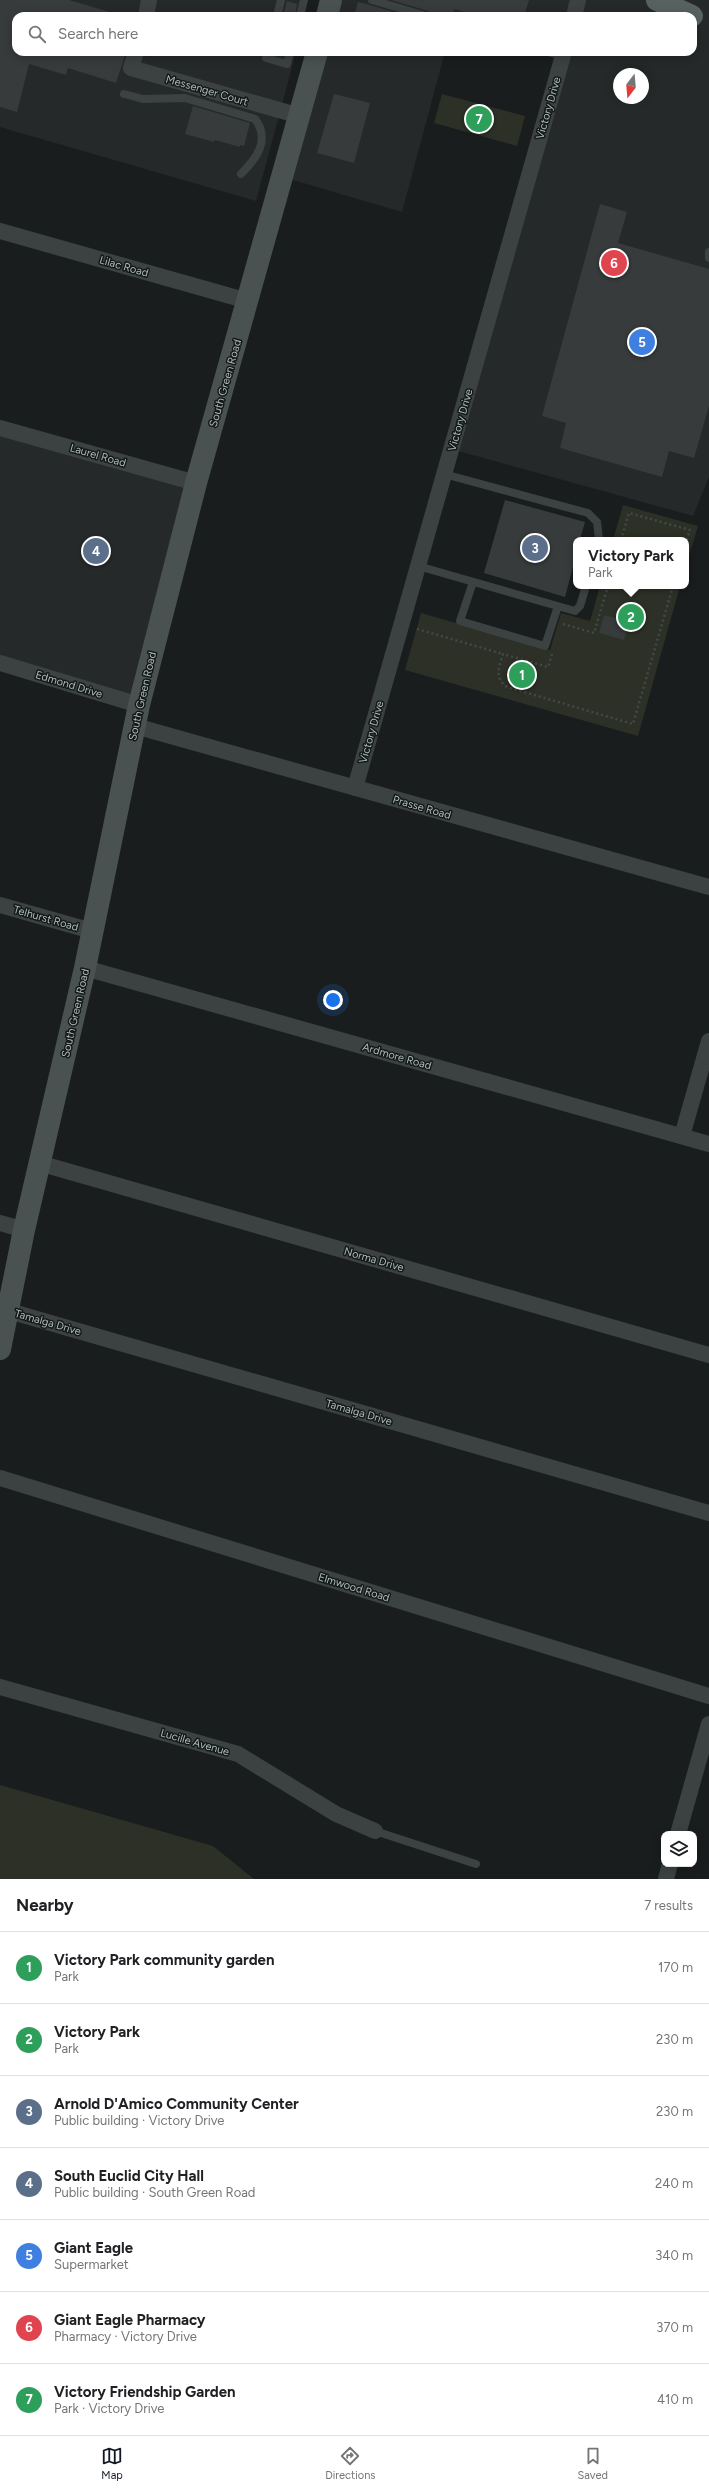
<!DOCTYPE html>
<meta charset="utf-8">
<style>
:root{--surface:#fff;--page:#f6f6f6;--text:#202124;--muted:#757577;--line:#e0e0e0;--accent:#111827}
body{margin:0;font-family:Figtree,sans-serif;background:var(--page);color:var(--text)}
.controls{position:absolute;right:12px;bottom:12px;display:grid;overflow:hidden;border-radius:8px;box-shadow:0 2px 10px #0003}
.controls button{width:36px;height:36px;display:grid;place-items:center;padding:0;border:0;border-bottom:1px solid var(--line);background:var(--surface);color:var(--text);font:20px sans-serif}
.compass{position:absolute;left:613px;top:68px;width:36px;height:36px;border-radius:50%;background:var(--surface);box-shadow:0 2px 10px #0003;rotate:196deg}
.you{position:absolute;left:333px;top:1000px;width:14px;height:14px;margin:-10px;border:3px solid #fff;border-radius:50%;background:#1a73e8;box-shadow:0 0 0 6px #1a73e833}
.badge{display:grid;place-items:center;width:26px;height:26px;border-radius:50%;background:var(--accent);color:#fff;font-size:13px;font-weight:700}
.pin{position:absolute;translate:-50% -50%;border:2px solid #fff;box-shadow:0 1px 4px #0006}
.popup{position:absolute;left:573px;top:537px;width:116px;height:52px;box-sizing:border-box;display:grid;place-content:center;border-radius:8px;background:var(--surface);filter:drop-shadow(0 1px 3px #0005);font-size:13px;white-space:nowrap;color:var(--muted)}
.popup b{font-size:15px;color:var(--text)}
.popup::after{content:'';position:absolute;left:50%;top:100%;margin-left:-8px;border:8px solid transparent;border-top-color:var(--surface)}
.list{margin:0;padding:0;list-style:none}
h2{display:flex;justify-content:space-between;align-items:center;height:52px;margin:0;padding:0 16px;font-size:17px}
h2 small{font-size:13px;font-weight:400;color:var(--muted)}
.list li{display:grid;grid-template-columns:26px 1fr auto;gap:12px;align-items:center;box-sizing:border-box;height:72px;padding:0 16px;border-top:1px solid var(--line)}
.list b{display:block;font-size:15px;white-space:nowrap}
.list p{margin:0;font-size:13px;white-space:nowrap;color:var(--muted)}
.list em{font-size:13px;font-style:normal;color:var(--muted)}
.icon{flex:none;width:22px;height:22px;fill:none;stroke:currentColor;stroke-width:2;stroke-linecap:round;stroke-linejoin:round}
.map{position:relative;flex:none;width:709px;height:1879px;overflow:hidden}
.search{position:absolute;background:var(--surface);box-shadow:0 2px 10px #0003;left:12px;right:12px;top:12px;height:44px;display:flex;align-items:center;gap:10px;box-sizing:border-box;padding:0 14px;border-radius:12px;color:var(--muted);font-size:15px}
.sheet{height:556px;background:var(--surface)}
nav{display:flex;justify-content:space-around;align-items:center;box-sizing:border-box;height:56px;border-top:1px solid var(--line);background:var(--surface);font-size:11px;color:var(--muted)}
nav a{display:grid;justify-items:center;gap:2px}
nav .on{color:var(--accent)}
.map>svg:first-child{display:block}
.built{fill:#26292a;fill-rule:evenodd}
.green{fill:#2d3026}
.building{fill:#373b3c}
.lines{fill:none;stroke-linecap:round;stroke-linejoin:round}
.path{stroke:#414948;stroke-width:2.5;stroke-dasharray:2 3;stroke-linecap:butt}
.service{stroke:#3b4241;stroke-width:8}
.minor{stroke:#3b4241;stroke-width:16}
.secondary{stroke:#495251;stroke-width:22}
.primary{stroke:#576160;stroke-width:22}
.labels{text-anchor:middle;stroke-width:3;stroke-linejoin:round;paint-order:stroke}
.street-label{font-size:11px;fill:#acbdb9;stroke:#151818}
</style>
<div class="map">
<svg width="709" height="1879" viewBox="0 0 709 1879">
<rect width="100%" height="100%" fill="#1a1d1d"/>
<path class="built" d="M0,0H308L304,16H16V52H296L256,201L0,127Z
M332,0H709V477L693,516L451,449L562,57L548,52H693V16H327ZM619,74H643V98H619Z
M317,52H445L402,212L283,177Z
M0,428L196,483L139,705L0,663Z"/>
<path class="green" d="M442,94L525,116L517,146L434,123Z
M623,505L698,526L686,566V540H613Z
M600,586H680L638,736L405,670L421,613L550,650L561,613L590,621Z
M0,1785L213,1846L254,1879H0Z"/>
<path class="building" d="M0,0H69L113,13V16H16V52H126L116,83L68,68L66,75L29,64L17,112L0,107Z
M391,0H529L524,16H480L454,9L453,16H431L428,11Z
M287,1L297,4L295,16H283Z
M358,2L370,5L407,16H354Z
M334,94L370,103L354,163L317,153Z
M193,106L250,123L244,146L240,145V147L215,140L214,142L185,134Z
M600,204L627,212L618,243L709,269V406L694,458L669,451L662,477L560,448L566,423L542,416Z
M505,500L585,522L580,540H576V556L565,597L484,573Z
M604,615L629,622L624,640L599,633Z"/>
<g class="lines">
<path class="path" d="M621,540L629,513L690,530L686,542
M563,624L594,633L608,586
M417,629L503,654
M552,654L548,667L503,654C499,667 494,678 507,687L633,724L673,586"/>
<path class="service" d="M372,0L426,16
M277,16L281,0
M300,16L304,0
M267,52L266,58L287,64L290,52
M548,52L562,56
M124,94L143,99L185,98L255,119C271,140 256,159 241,174
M709,252V258
M444,474L588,513L597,522L599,540
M418,566L575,611L580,606L586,586
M473,582L460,621L545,646L558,606
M375,1831L476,1864"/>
<path class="minor" d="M146,16L149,0
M574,16L578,0
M136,52L131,68L300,116
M0,231L248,301
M0,428L196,483
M0,663L139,705
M135,726L709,887
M355,788L564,52
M0,905L92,931
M85,968L709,1144
M682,1136L709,1041
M39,1163L709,1355
M0,1223L24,1230
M9,1311L709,1513
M0,1478L709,1696
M0,1687L238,1754L336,1814L375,1831
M678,1834L709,1724
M666,1879L670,1864"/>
<path class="secondary" d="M327,16L331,0
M0,1349L24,1230L85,968L139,705L196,483L317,52"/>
<path class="primary" d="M657,0L692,16"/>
</g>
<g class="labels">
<g class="street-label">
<text transform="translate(207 90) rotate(16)" y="4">Messenger Court</text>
<text transform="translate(548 108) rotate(-74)" y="4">Victory Drive</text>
<text transform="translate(124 266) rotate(16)" y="4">Lilac Road</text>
<text transform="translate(225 383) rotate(-74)" y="4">South Green Road</text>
<text transform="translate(460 420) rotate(-74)" y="4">Victory Drive</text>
<text transform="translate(98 455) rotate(16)" y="4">Laurel Road</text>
<text transform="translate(69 684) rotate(17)" y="4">Edmond Drive</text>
<text transform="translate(142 696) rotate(-77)" y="4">South Green Road</text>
<text transform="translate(371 732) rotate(-74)" y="4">Victory Drive</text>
<text transform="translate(422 807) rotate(16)" y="4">Prasse Road</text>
<text transform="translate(46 918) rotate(16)" y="4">Telhurst Road</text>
<text transform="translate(75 1013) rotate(-77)" y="4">South Green Road</text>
<text transform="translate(397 1056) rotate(16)" y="4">Ardmore Road</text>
<text transform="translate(374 1259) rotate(16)" y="4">Norma Drive</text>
<text transform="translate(48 1322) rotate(16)" y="4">Tamalga Drive</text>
<text transform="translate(359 1412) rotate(16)" y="4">Tamalga Drive</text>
<text transform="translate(354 1587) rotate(17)" y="4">Elmwood Road</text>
<text transform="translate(195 1742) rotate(16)" y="4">Lucille Avenue</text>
</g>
</g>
</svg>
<div class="controls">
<button><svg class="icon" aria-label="layers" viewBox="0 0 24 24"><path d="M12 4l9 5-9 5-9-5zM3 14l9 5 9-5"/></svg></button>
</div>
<svg class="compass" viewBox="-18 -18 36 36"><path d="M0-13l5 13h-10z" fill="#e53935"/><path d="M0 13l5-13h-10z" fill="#757577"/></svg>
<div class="you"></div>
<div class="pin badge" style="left:522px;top:675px;background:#2e9e5b">1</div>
<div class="pin badge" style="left:631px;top:617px;background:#2e9e5b">2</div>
<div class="popup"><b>Victory Park</b>Park</div>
<div class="pin badge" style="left:535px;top:548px;background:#5c6f8a">3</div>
<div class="pin badge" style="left:96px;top:551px;background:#5c6f8a">4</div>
<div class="pin badge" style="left:642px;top:342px;background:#3f7fe0">5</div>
<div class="pin badge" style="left:614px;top:263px;background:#e0444e">6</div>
<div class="pin badge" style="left:479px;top:119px;background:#2e9e5b">7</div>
<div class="search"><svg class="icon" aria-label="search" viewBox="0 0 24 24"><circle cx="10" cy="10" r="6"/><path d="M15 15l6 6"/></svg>Search here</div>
</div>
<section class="sheet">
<h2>Nearby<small>7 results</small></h2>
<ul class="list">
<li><span class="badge" style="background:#2e9e5b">1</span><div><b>Victory Park community garden</b><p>Park</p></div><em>170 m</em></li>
<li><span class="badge" style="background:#2e9e5b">2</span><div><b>Victory Park</b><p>Park</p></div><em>230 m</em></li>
<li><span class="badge" style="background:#5c6f8a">3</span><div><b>Arnold D'Amico Community Center</b><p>Public building · Victory Drive</p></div><em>230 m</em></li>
<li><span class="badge" style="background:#5c6f8a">4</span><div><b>South Euclid City Hall</b><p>Public building · South Green Road</p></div><em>240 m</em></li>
<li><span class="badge" style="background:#3f7fe0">5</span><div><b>Giant Eagle</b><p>Supermarket</p></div><em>340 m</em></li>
<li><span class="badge" style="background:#e0444e">6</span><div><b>Giant Eagle Pharmacy</b><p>Pharmacy · Victory Drive</p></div><em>370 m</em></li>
<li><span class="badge" style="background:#2e9e5b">7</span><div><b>Victory Friendship Garden</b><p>Park · Victory Drive</p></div><em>410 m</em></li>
</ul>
</section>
<nav>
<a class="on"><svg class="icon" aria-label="map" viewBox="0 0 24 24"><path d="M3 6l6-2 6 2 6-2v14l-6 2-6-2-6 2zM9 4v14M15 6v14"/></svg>Map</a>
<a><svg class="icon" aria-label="directions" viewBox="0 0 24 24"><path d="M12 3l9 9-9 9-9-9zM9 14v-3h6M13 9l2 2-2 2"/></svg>Directions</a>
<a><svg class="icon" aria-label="saved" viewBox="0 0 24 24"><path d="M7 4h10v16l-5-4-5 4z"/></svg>Saved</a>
</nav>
